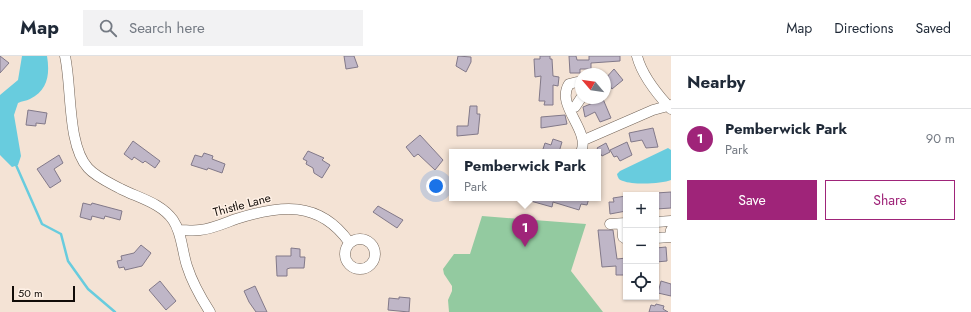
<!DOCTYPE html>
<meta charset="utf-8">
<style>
:root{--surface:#fff;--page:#f2f2f3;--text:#1f2937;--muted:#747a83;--line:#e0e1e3;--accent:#9f2479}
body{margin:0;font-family:Jost,sans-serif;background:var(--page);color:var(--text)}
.controls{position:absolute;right:12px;bottom:12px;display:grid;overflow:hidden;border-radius:0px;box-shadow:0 1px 3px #0004}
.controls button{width:36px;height:36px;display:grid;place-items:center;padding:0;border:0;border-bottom:1px solid var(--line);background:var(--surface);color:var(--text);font:20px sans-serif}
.compass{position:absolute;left:575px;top:12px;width:36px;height:36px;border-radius:50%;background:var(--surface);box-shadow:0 1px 3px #0004;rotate:299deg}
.scale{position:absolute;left:12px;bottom:10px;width:63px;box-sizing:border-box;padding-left:4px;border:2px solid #110b07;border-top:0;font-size:11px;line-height:14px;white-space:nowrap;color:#110b07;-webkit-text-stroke:3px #fff1e6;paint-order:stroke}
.you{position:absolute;left:436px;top:130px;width:14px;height:14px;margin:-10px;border:3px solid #fff;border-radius:50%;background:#1a73e8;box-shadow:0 0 0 6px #1a73e833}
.badge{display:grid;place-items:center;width:26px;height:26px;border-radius:50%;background:var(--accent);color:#fff;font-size:13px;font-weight:700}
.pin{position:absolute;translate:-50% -33px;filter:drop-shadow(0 1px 2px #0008)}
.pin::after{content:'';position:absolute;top:21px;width:14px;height:12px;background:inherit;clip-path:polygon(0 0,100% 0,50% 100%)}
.popup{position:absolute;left:449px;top:93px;width:152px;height:52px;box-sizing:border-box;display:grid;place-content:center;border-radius:0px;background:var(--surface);filter:drop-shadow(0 1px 3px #0005);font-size:13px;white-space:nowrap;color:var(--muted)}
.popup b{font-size:15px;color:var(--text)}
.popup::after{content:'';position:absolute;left:50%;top:100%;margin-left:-8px;border:8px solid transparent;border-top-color:var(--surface)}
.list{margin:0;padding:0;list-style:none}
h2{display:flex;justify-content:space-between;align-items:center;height:52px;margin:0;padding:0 16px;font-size:17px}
h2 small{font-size:13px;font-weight:400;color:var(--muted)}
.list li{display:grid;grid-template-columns:26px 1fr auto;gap:12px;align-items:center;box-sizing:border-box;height:60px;padding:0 16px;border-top:1px solid var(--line)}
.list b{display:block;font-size:15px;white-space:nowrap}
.list p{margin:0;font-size:13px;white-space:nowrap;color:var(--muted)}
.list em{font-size:13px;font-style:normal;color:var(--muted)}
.actions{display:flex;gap:8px;padding:12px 16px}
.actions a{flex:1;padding:9px 0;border:1px solid var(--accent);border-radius:0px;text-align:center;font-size:14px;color:var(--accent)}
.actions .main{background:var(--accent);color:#fff}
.icon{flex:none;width:22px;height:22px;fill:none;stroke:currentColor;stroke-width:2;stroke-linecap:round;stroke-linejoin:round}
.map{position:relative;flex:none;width:671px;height:256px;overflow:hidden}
header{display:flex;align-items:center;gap:24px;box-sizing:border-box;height:56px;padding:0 20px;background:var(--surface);border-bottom:1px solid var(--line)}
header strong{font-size:19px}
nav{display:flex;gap:22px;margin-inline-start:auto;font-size:14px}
.search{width:280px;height:36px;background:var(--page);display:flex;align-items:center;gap:10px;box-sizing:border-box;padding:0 14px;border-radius:0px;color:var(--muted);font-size:15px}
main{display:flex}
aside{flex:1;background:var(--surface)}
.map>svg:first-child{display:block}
.green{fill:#93caa0}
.water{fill:#68ccde}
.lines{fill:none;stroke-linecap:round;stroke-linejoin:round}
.stream{stroke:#68ccde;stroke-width:2.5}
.building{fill:#bfb6c7;stroke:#827989}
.street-casing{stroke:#716357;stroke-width:11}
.street{stroke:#fff;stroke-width:10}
.labels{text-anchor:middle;stroke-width:3;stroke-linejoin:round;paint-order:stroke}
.street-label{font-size:12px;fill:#110b07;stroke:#fff1e6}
</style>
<header>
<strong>Map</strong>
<div class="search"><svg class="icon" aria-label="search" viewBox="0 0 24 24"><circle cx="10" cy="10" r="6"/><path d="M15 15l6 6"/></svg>Search here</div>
<nav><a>Map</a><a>Directions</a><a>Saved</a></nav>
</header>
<main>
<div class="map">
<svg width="671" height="256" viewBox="0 0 671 256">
<rect width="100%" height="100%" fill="#f4e3d5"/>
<path class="green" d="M482,160L586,168L571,215L603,256H449L448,244L452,235V230L444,218L443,213L454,198H470Z"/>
<path class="water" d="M22,0H47C50,18 48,34 30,43C26,45 22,45 18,47L14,59L21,100L18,109L12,111L0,99V39L18,24Z
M668,92L671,94V124C662,128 633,129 623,125C619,124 618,122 617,118L620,115Z"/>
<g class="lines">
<path class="stream" d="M16,109L42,168L61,178L68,205L88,233L115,256"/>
</g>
<path class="building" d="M0,0L9,7L0,17Z
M344,0H354L358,11L346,13Z
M458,0L471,1V6L466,16L456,10Z
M540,0H550V3H552L553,20L559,21L558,30L553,29V49H544L545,45H539L541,20L535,21L534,3H540Z
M569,0H576L577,4H589V0H620V5L591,7V13H580V17H570Z
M614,13L623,24L612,33L605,23Z
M603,43L611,62L600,66L595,56L585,61L583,51Z
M470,50H477V58H480L478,78L457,80V70H468Z
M28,54L47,57L45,68L36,67V70L26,69Z
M565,59L567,68L541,72V61Z
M653,72L658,91L646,92L642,84L631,86L629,77Z
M420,79L443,104L435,114L418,98L414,101L406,91Z
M553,83L562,86L559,96H542L545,87L551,89Z
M133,85L160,105L155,112L145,105L143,107L134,101L132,104L124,98Z
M627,86L632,99L620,105L617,100L614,101L610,94Z
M606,87L610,96L602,100L597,92Z
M308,95L324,102L322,104L330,109L322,122L314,117L313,112L306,108L307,105L303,103Z
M204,97L213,100L212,103L225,108L222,117L208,112L207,114L191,109L195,99L202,101Z
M59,99L63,107L54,113L61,125L50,132L37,113Z
M671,136V152L656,153V137Z
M626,140V155L610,158L609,146H614L613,142Z
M527,142H589L587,149L581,148L579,154L553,146L552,151L527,144Z
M83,147L91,149L92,147L122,155L120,164L105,160L104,163L92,160L91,164L80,161Z
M378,150L403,164L397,172L373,156Z
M598,174H613L617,203L626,202V219H616V210L602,211Z
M141,189L151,197L142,210L125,214L124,211L119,212L117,205L122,204L121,200L134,197Z
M666,191L667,205L656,206V192Z
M291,192L300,193V201H305L304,212H290L287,213V220H277L276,200H291Z
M160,225L176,245L166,254L149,234Z
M661,225L671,228V240L658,237Z
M255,230L267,256H256L249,246L244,235Z
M399,241L410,242L409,256L388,254L389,242L399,243Z
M656,248L664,250L663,253L668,256H649L651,249L655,250Z"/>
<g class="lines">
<defs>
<path id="street" d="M65,0C72,31 67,89 88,112C96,121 110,127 121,133C139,142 161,147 173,164C182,177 182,195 187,210C192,226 201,242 210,256
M637,0C642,20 657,38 671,53
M581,29L577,26L569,28C555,50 591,74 581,96
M571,52L575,51L581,42
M584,84L653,54L671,49
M656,166L671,165
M610,168L626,167
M622,168L623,181L626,183
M179,174C186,174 193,175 200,174C212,173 225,167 236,163C280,149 319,144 349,186
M656,182L670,181L671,174
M345 198a15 15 0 1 1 30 0a15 15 0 1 1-30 0Z"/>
</defs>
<use href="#street" class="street-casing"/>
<use href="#street" class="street"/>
</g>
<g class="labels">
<g class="street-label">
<text transform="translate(242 149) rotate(-15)" y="4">Thistle Lane</text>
</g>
</g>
</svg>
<div class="controls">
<button>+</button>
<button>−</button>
<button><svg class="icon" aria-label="locate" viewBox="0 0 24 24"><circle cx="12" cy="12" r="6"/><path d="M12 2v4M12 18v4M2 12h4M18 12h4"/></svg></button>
</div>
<svg class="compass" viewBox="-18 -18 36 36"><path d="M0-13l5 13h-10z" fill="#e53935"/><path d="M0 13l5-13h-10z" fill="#747a83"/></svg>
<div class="scale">50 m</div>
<div class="you"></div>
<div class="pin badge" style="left:525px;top:191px">1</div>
<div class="popup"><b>Pemberwick Park</b>Park</div>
</div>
<aside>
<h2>Nearby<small></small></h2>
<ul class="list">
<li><span class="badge">1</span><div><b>Pemberwick Park</b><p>Park</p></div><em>90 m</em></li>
</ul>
<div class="actions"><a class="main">Save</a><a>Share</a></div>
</aside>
</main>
